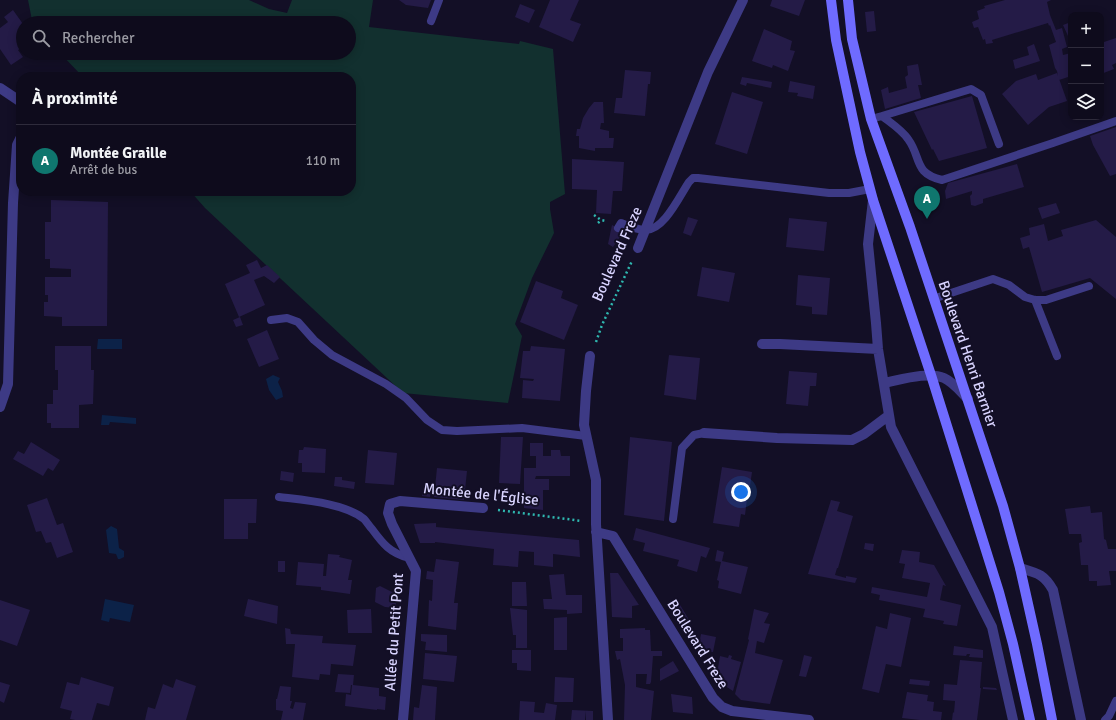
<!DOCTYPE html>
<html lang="fr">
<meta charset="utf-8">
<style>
:root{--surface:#0e0b1c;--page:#171425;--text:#f1f3f6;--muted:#9b9ba3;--line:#2e2b3b;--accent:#0f766e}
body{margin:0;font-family:Signika,sans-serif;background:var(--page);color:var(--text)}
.controls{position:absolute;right:12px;top:12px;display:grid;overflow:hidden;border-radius:8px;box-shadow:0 2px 10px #0003}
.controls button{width:36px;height:36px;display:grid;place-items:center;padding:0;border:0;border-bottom:1px solid var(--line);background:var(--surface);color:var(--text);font:20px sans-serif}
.you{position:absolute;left:741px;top:492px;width:14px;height:14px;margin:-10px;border:3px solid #fff;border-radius:50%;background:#1a73e8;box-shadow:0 0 0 6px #1a73e833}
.badge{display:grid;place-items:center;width:26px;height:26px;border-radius:50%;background:var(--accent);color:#fff;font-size:13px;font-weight:700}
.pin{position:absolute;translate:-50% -33px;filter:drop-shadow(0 1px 2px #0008)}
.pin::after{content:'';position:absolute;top:21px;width:14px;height:12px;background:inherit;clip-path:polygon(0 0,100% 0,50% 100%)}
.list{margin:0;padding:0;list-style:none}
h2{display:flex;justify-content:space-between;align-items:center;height:52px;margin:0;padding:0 16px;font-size:17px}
h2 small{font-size:13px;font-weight:400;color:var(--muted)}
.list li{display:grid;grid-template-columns:26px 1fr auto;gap:12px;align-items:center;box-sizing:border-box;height:72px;padding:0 16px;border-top:1px solid var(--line)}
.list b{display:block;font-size:15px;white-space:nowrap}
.list p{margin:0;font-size:13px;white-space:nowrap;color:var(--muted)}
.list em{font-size:13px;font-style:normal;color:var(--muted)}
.icon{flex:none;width:22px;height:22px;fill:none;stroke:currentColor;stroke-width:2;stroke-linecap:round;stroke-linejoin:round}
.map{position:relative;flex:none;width:1116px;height:720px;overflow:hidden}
.search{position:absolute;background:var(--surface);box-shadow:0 2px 10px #0003;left:16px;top:16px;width:340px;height:44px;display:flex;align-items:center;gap:10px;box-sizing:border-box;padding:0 14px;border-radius:22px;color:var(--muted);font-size:15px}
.panel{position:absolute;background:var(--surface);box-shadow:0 2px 10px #0003;left:16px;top:72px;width:340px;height:124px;border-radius:16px}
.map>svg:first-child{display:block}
.green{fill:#12302f}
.water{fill:#0c2248}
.building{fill:#241b47}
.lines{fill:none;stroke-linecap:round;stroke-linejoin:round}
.path{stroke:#2fb8b0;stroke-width:2.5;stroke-dasharray:2 3;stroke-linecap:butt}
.lane{stroke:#3d3a85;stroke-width:8}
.street{stroke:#3d3a85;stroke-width:10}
.secondary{stroke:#6f6bff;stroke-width:10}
.labels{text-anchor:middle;stroke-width:4;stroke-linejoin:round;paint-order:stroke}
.street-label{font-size:15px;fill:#d9d4ff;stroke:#130f26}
</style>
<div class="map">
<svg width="1116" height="720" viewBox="0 0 1116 720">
<rect width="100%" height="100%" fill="#130f26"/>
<path class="green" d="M28,0H249L269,9L287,13L292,0H373L369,27L519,44L520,41L553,49L565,194L550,202V209L554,233L532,278L515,324L522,336L508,403L403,393L205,208L190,191H351V77H83L60,53H349V23H34L32,20Z"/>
<path class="water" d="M98,339H122V349H97Z
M273,375L280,378L278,382L282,391L283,397L276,400L269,390L266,379Z
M102,415L136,418V424L110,422L109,425H101Z
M111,526L117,529L119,548L124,551V557L120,559H118L116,554L109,553L106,530Z
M105,599L134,605L130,622L110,618L109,622L101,620Z"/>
<path class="building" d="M399,0H431L428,8L406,5Z
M550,0H579L570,20L581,24L573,42L539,27Z
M772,0H805L799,16L770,6Z
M1005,0H1051L1047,2L1050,15L1056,30L1062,28L1067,47L1062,49L1063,55L1071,53V68L1068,69L1071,76L1059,80L1057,71L1055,68L1049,45L1056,42L1050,25L1049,26L1048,23L992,40L993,43L986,44L985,39L983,40L978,27L974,28L972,22L979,19L977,11L985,8L984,6Z
M520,4L535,10L529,23L515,17Z
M13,10L23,24V47L18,50L23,57L11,65L0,49V28L8,22L4,17Z
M874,11L876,31L867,32L865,12Z
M1071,22V35L1068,36L1063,25Z
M764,29L792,41L790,50L795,51L788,71L773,65L772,68L752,61Z
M1116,38V63L1112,65L1114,69L1101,74V43Z
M1034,44L1040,61L1015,69L1013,60L1029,55L1027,47Z
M918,64L922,85H918L921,98L885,109L881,90L888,87L889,93L907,88L905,77L908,75L907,66Z
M625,70L651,72L650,84H648L645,116L614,113L616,98H622Z
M1057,73L1067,101L1049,107L1028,125L1002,94L1016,81L1036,74L1038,80Z
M742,77L772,82L771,88L747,83L746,86L740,84Z
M790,81L815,86L813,99L797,96L798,93L788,92Z
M732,92L763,102L747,154L715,144Z
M972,96L987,148L939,161L933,149L932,150L914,112Z
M594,102H603L604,123H601L600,129L609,131V138H614L613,148H595V151L579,148V136H576L577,129H580L583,118L589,108Z
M1116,127V174L1110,176L1093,145L1090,136Z
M572,159L624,162L622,191H613L611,214L596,213L597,190L572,189Z
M1017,164L1024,187L983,199V203L975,206L971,205L970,196L972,194V191L946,199L945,191L948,183Z
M51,200L108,202L107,326H62V317L44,316V302H48V295H45V277H71V269L50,268V259H45V222H51Z
M1056,203L1060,213L1042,219L1038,208Z
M688,217L698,220L691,236L683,233Z
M789,218L827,222L824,251L786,247Z
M1096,220L1116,237V299L1090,278L1042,292L1029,247L1023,249L1020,238L1030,235L1029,228L1044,224L1048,241L1063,236L1061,230Z
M612,225L624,231L613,247L608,244Z
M257,260L261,268L267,265L280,277L274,283L264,276L254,280L265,305L239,317L225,284L250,273L246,265Z
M702,267L735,273L729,302L697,296Z
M798,275L830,278L827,315L812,314V307L796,305Z
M536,281L563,291L561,298L578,305L564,340L520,322Z
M240,317L243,325L236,327L233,320Z
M267,330L279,359L259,367L247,339Z
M55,346H91V370H94L93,404L79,405V428H51V423H47V404H53V390H58V370H55Z
M531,346L565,349L560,401L522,398L523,380L533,381L534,379L520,378L523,351H530Z
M669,355L700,358L696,400L664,395Z
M789,371L817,373L816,386H810L808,406L786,404Z
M501,437H523L520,484L499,483Z
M630,437L672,442L664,521L624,515Z
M31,442L60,460L53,471L48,468L43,476L13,459L18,451L24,454Z
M530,443H543V456H551V450H560L561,456H570V476H536L535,479H549V490H543V510L524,508V468H536V456H530Z
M304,447L326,449L325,473L302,472V463H298L299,450H303Z
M368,450L397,453L394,485L365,483Z
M722,467L752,472L750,486H746L743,499H747L745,515L741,514L739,527L713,523Z
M437,468L467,471L464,500L434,497Z
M281,471L294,473L293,482L280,480Z
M335,477H342V480L355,482L354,489L334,486Z
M423,491H431L430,497L422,496Z
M505,494H511L510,500L504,499Z
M47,498L57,525L63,523L73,552L57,558L51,542L46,543L41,531L36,532L27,505Z
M224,499H257L256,523H248V539H224Z
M831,500L840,502L837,511L853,516L838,568H837L835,575L846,578V576L857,578L855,583L808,574Z
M1090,506L1091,513L1102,512L1104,539L1106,540L1108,549H1116V571H1109L1111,585L1097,586V581H1089L1088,565H1081L1079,543L1082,542L1081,534H1069L1065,509Z
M436,523V527L579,540L580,557L553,554V567L534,565V552L519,551L518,567L493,565L494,549L435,542V543H420L415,528L414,524Z
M636,528L710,548L706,558L701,556L697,572L677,566L679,560L643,551L645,543L633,540Z
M865,543L874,544L873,551L864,549Z
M717,550L724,552L722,561L748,567L741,594L718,588L719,581L717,580L721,562L715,561Z
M902,550L920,552L919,562L934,565L946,586L943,585L940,600L961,605L957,626L943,624L944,621L923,617L925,609L879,600L880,595L871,593L872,587L927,597L930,583L902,578L905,564L899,563Z
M328,554L340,555L339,557L352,560L348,580H352L350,594L321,590V587L296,585L298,562L324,564L323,576H326Z
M436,559L459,562L454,603H458L456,630L428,626L429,600L432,601L433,580L426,579L427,571L434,572Z
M278,561H285V572H278Z
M610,573H618L639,605L632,606V618L612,617Z
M564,574L566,595H582V613L567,614V610L544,609L543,599H552L549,575Z
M512,582H526L527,606H512Z
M380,586L396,594V608L385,607L375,602L376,588Z
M248,599L278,606L277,624L244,616Z
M0,600L30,610L17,646L0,640Z
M679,603L689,620L680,626L670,609Z
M510,608L527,610V648H516V635H513Z
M371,609L372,633H348L347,610Z
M754,609L769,613L764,623L770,624L764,643L757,641L755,653L783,660L770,704L741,700L735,694L749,640L748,639Z
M890,613L911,618L901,667L886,664L879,693L862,689L876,626L887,629Z
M567,617V650H554V618Z
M285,628L290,629L291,634L323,636L322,643L356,645L353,666L331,664L330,675L320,674L319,680L292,677L295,644H286Z
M645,628V630H650L651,651H662V656H653L651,682L650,684H646L647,674H636V687L654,691L651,720H624L625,685L620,659L617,660L615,651H623V638H620V629Z
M421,634L447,635V652L425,650L426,642L421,641Z
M701,634L716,637L713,652L698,650Z
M954,646L983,650V658L969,657L970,654H967L966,656L953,655Z
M512,650H531V671L517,670V663H512Z
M425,653L457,656L454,682L423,679Z
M729,655L732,656L731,659L741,662L733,691L716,680L720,656L728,658Z
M804,655L812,657L806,677L799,676Z
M960,660L982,662L980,688H981L977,720H952L953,712L954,713L955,701L943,700L944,684L957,685Z
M673,661L679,671L660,681V669Z
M338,674L354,675L353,685L379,688V696L386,697L385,710L377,709V710L345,706L346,694L351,695L352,685H351L350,693L335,692Z
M81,677L114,687L109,706L97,703L92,720H75L70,719L72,711L60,708L67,682L79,685Z
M555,677L574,678L573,702H554Z
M176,679L196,686L186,720H145L148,707L155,709L163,684L173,688Z
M910,679L930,681L929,686L909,684Z
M0,682L10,685L4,703L0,701Z
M422,685L437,687L435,720H413L414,707L419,708Z
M280,686L291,687L290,701H292L290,708L293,709L295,702L306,703L303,720H281L283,711L276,710V699H277Z
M983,687L996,688L997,690L983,689Z
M907,692L928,695L927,701L934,702L933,711L942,712L941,720H920L902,718Z
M671,694L692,697L693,714L673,712Z
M520,701L535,702L534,712L544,713L546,703L557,705L555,720H519Z
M572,710L593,711V720H586V711L585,720H571Z"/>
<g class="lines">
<path class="path" d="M594,215L601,220L606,221
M598,223L601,220
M596,342L602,325L632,261
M498,510L582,521"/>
<path class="lane" d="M431,21L439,0
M882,116L971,89L981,95L999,144
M871,119L882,116C891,123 902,130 908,139C922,158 913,173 942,180L1053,143L1116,121
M618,228L621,223C628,226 638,230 645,230C664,231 680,195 689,182L693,178H698L829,193H849L870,189
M933,299L993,279L1009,285L1025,297L1035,300H1046L1089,286
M1035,300L1057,356
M271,320L287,318L298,322L314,340L332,355L386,384L406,398L427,420L442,430L457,431L522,428L586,436
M279,497C303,500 345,503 364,519C367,522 369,526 372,529C383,544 390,553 409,558
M673,519L682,448L694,435L704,433
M1105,720L1109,716L1116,701"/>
<path class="street" d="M0,88L21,102
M873,200L868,244L876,323L878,349L891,427L992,627L1013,720
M638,248L708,72L743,0
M762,344H780L878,349
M590,356L586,391L584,425L596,480V524L608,720
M884,383C900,380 928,371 944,378C953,382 960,391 968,399
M0,407L8,384L13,203L17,145L21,137
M704,433L777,438L852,440L864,434L888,416
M596,532L613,536L713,698L722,707L732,711L809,720
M1020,568C1037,573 1044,574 1053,590L1081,720
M403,720L416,571L392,524L388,513L390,504L400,501L483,508"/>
<path class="secondary" d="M831,0L836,40L860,152L873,200L931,375L999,592L1013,644L1030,720
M848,0L852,39L871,119L910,227L1003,506L1020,568L1037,644L1052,720"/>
</g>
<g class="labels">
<g class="street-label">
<text transform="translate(617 254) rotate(-66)" y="5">Boulevard Freze</text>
<text transform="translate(968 354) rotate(71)" y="5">Boulevard Henri Barnier</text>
<text transform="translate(481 494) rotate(6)" y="5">Montée de l'Église</text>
<text transform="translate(394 632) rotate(-86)" y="5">Allée du Petit Pont</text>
<text transform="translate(698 644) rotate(58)" y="5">Boulevard Freze</text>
</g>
</g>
</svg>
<div class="controls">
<button>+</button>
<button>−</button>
<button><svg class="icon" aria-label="layers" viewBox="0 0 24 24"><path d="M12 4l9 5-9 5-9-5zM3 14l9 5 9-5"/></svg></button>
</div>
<div class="you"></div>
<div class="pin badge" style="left:927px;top:219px">A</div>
<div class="search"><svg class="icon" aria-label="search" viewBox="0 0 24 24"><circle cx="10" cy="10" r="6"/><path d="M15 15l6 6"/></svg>Rechercher</div>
<section class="panel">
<h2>À proximité<small></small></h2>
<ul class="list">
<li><span class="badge">A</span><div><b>Montée Graille</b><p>Arrêt de bus</p></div><em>110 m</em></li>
</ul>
</section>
</div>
